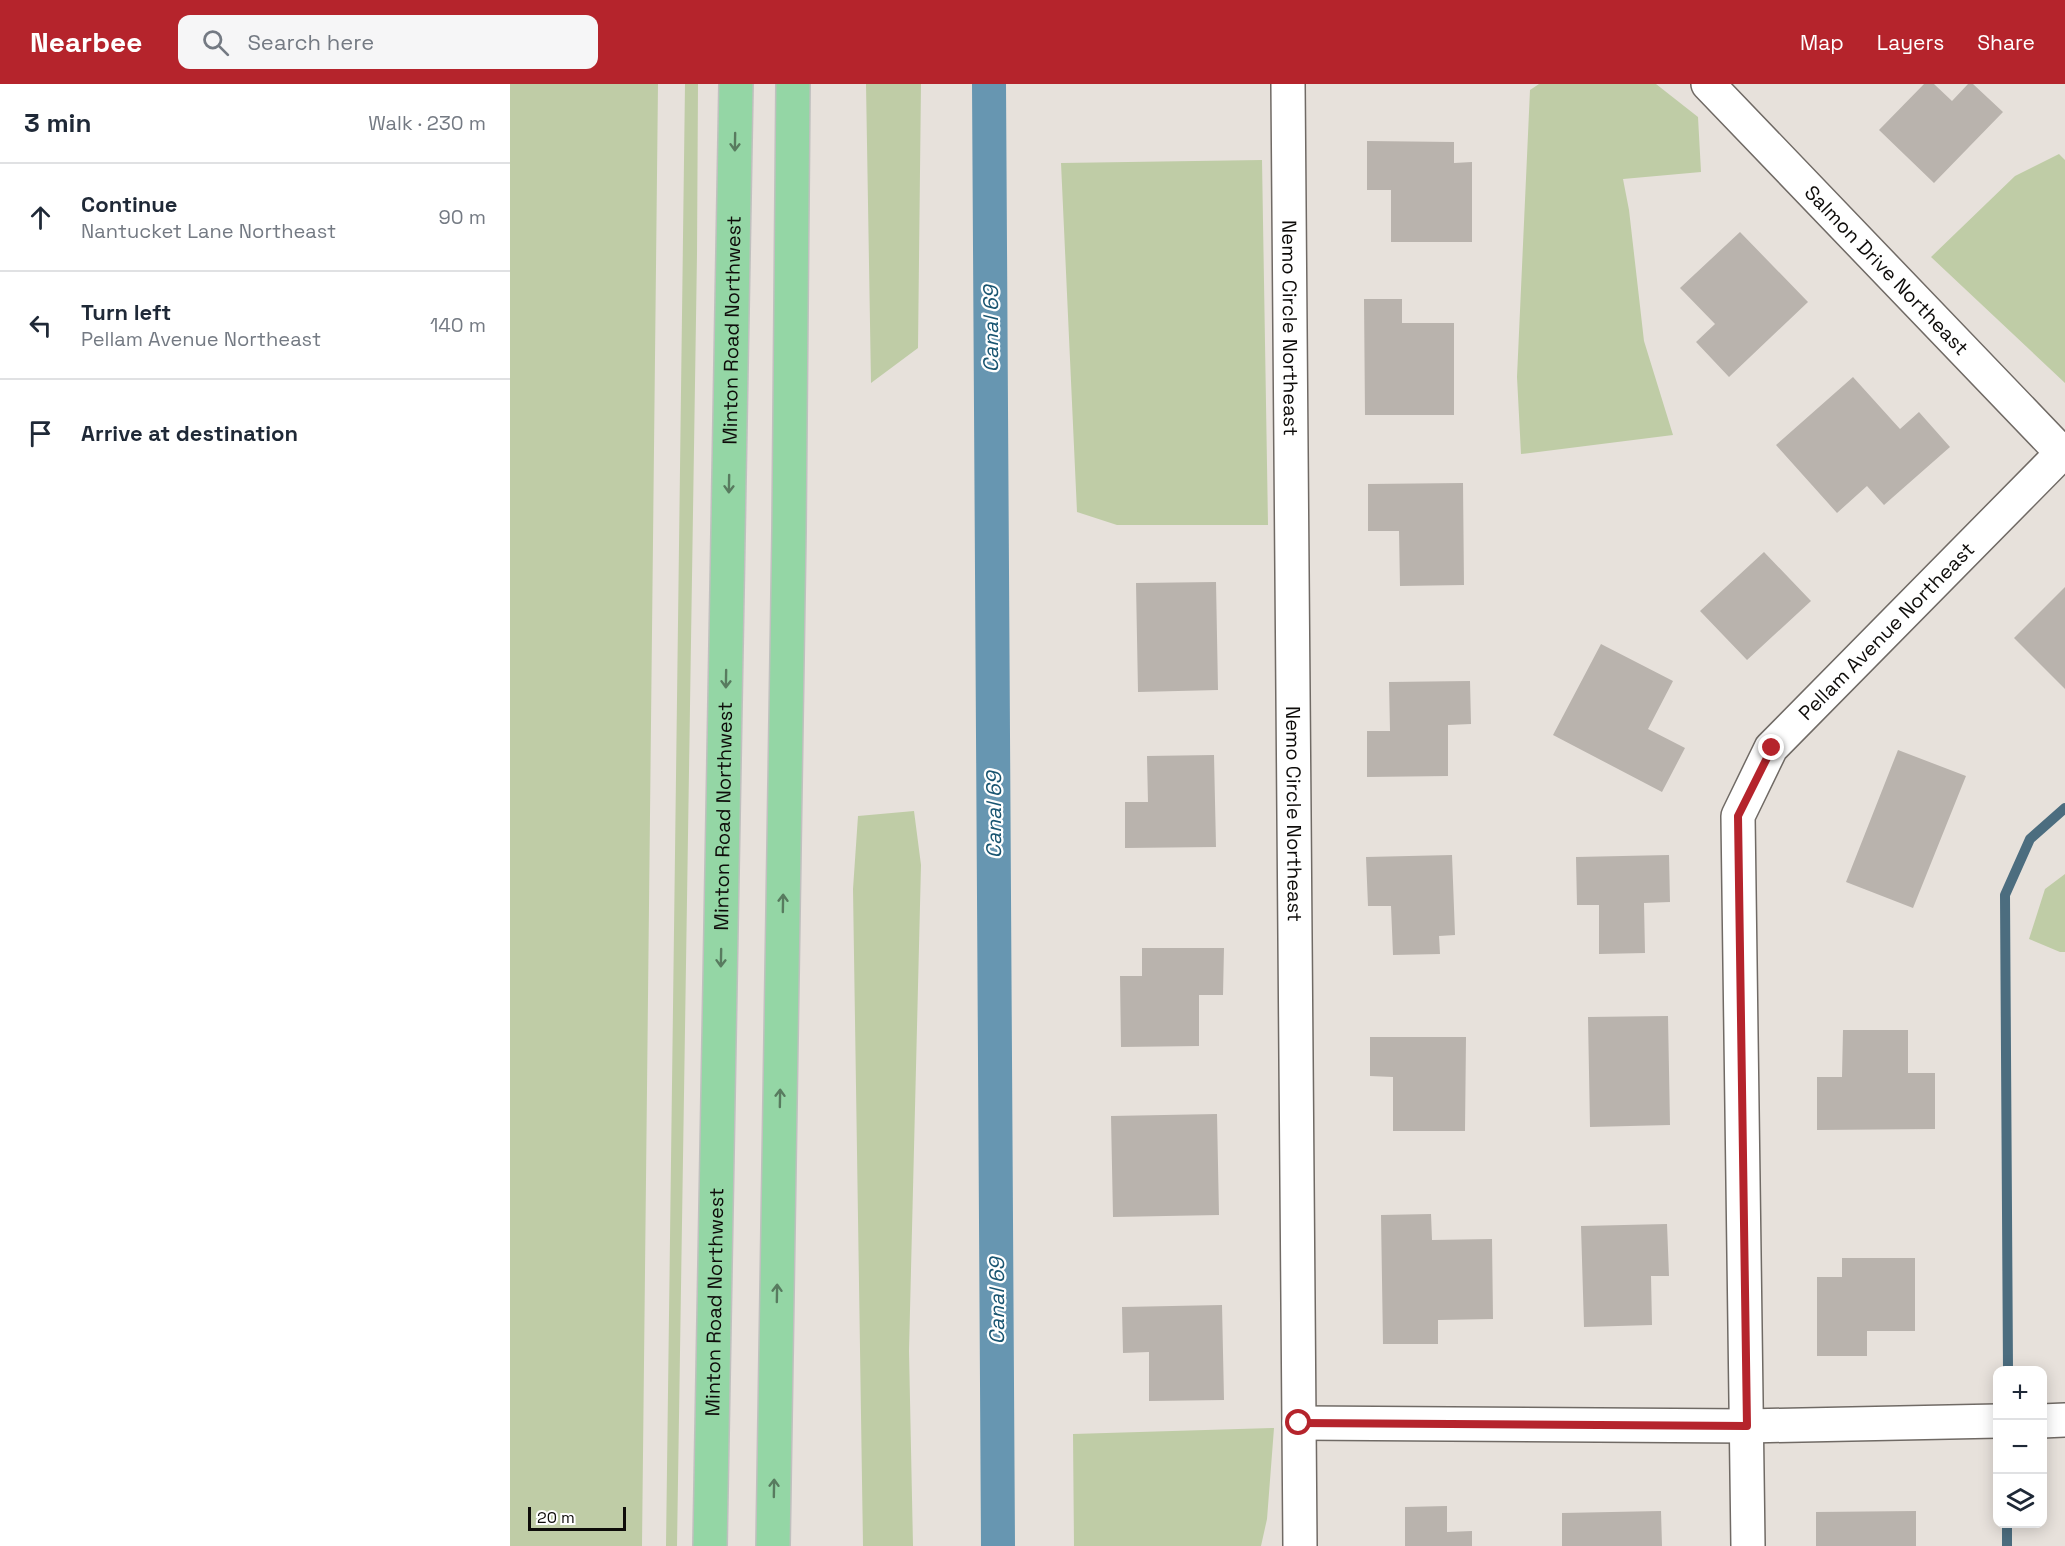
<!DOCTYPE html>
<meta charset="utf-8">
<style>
:root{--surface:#fff;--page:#f6f6f7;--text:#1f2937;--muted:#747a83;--line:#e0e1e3;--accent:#b5242c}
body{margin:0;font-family:"Space Grotesk",sans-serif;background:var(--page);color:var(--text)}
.controls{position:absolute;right:18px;bottom:18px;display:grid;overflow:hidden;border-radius:12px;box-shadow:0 3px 15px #0003}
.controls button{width:54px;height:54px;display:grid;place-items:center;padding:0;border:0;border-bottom:2px solid var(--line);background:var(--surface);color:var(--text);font:30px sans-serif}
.scale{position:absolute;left:18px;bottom:15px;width:98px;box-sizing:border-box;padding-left:6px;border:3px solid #0e0c0a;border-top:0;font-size:16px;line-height:21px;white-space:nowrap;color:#0e0c0a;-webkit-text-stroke:4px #fff;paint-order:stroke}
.stop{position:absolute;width:18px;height:18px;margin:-14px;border:4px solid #b5242c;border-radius:50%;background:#fff}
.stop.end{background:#b5242c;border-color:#fff;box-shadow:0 2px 6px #0008}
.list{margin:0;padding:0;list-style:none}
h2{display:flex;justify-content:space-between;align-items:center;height:78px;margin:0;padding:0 24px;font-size:26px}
h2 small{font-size:20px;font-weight:400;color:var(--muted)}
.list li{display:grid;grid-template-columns:39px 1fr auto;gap:18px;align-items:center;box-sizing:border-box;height:108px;padding:0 24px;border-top:2px solid var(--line)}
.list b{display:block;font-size:22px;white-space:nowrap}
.list p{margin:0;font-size:20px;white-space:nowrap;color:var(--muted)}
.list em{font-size:20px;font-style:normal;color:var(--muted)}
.icon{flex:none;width:33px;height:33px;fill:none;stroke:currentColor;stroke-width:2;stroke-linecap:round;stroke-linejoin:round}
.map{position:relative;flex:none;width:1555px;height:1462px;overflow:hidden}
header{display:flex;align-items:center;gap:36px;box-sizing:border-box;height:84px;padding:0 30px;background:var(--accent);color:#fff}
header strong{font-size:28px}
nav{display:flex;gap:33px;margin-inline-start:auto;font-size:21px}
.search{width:420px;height:54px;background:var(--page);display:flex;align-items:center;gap:15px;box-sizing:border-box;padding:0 21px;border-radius:12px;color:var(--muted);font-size:22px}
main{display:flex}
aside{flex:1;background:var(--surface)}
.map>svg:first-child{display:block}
.green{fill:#bfcca6}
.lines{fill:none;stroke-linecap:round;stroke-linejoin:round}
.stream{stroke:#4c6d7f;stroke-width:10}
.canal{stroke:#6796b1;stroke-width:34}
.building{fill:#b9b3ad}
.minor-casing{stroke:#706a65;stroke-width:36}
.major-casing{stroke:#c0c0bf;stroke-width:36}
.minor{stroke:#fff;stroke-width:33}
.major{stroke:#94d6a5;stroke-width:33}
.oneway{stroke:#587b5f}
.route{stroke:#b5242c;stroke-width:8}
.labels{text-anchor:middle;stroke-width:4.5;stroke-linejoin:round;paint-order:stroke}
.street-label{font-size:20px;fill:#0e0c0a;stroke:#fff}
.water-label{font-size:21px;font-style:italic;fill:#195571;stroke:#fff}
</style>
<header>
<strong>Nearbee</strong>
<div class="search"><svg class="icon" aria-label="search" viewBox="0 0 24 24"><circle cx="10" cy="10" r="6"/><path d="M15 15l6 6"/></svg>Search here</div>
<nav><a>Map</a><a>Layers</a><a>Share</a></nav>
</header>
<main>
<aside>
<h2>3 min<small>Walk · 230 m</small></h2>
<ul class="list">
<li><svg class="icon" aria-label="ahead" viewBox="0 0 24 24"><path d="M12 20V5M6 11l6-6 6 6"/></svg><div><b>Continue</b><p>Nantucket Lane Northeast</p></div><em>90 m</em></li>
<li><svg class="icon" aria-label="left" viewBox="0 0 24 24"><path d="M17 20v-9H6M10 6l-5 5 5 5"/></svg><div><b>Turn left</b><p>Pellam Avenue Northeast</p></div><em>140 m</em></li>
<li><svg class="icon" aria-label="arrive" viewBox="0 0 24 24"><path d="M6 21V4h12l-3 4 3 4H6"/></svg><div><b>Arrive at destination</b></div></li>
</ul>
</aside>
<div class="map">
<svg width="1555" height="1462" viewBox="0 0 1555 1462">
<rect width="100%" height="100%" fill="#e7e1db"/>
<path class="green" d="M0,0H148L132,1462H0Z
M175,0H188L187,170L167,1462H156Z
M356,0H411L408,264L361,299Z
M1029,0H1146L1188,33L1191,88L1113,95L1119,126L1134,257L1163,351L1011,370L1007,293L1020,6Z
M1549,70L1555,76V299L1421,173L1505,92Z
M752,76L758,441H607L567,428L551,79Z
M404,727L411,781L399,1267L403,1462H353L343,805L348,732Z
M1555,790V868H1550L1519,855L1535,805Z
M764,1344L757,1435L751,1462H564L563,1350Z"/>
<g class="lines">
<path class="stream" d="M1498,1286L1495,811L1520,755L1555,724
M1497,1440V1462"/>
<path class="canal" d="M479,0L488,1462"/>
</g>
<path class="building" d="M1414,0H1424L1442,17L1458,0H1463L1493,28L1424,99L1369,46Z
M857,57L944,58V79L962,78V158H881V106H857Z
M1230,148L1298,218L1219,293L1186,258L1205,240L1170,204Z
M854,215H892V239H944V331H855Z
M1343,293L1390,345L1409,328L1440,363L1374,421L1357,402L1327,429L1266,361Z
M953,399L954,501L890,502L889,447H858V400Z
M1254,468L1301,517L1237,576L1190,527Z
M706,498L708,606L628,608L626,499Z
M1555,503V605L1504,554Z
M1091,560L1163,597L1138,645L1175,664L1152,708L1043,651Z
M960,597L961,640L938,641V692L857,693V647H880L879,598Z
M1388,666L1456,692L1403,824L1336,798Z
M704,671L706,763L615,764V718H638L637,672Z
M942,771L945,851L929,852L930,870L883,871L881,822H858L856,773Z
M1159,771L1160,818L1134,819L1135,869L1089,870V821H1067L1066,773Z
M632,864H714L713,911H689V962L611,963L610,892H632Z
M1158,932L1160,1041L1080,1043L1078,933Z
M1333,946H1398V989H1425V1045L1307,1046V993H1332Z
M860,953H956L955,1047H883V993L860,992Z
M707,1030L709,1131L603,1133L601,1032Z
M921,1130L922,1156L982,1155L983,1235L928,1236V1260H873L871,1131Z
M1157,1140L1159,1192H1141L1142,1241L1074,1243L1071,1142Z
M1332,1174H1405V1247H1357V1272H1307V1193H1332Z
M712,1221L714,1316L639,1317V1268L613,1269L612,1223Z
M937,1422V1448L962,1447V1462H895V1423Z
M1151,1427L1152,1462H1052V1429Z
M1406,1427V1462H1306V1428Z"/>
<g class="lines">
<defs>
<g id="minor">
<path id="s1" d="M778,0L790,1462"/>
<path id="s2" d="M1198,0L1555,372"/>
<path d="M1532,1337L1555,1336"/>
<path d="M789,1339L1237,1342L1488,1337"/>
<path id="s3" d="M1238,1462L1228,732L1261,664L1552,369"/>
</g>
<g id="major">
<path id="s4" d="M200,1462L226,0"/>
<path d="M263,1462L279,447L283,0"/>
</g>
</defs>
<use href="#minor" class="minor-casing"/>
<use href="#major" class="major-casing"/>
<use href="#minor" class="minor"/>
<use href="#major" class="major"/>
</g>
<defs><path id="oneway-shaft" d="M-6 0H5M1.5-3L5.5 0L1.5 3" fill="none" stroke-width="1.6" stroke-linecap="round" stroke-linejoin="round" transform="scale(1.5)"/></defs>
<g class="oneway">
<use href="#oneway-shaft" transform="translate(225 58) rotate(91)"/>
<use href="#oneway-shaft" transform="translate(219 400) rotate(91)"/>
<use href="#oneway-shaft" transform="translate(216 595) rotate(91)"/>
<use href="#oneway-shaft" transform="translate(273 819) rotate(-89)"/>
<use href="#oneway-shaft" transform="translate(211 874) rotate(91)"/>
<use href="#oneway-shaft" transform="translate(270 1014) rotate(-89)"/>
<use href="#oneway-shaft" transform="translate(267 1209) rotate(-89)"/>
<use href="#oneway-shaft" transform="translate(264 1404) rotate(-89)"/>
</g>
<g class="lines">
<path class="route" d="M789,1339L1237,1342L1228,732L1262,664"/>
</g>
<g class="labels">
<g class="street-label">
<text dy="7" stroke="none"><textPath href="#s2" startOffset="258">Salmon Drive Northeast</textPath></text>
<text dy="7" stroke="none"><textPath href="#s4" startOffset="1216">Minton Road Northwest</textPath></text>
<text dy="7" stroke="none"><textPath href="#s1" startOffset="244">Nemo Circle Northeast</textPath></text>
<text dy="7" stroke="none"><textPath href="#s3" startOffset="970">Pellam Avenue Northeast</textPath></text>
<text dy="7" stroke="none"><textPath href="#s4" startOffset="730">Minton Road Northwest</textPath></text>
<text dy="7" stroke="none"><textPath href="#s1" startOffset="730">Nemo Circle Northeast</textPath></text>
<text dy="7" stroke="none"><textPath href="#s4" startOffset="244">Minton Road Northwest</textPath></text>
</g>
<g class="water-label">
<text transform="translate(481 245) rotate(-90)" y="7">Canal 69</text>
<text transform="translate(484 731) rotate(-90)" y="7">Canal 69</text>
<text transform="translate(487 1217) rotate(-90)" y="7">Canal 69</text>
</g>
</g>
</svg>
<div class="controls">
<button>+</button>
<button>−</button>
<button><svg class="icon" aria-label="layers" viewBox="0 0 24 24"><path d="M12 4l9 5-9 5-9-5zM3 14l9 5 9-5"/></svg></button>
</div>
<div class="scale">20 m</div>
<div class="stop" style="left:789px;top:1339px"></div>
<div class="stop end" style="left:1262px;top:664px"></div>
</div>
</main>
